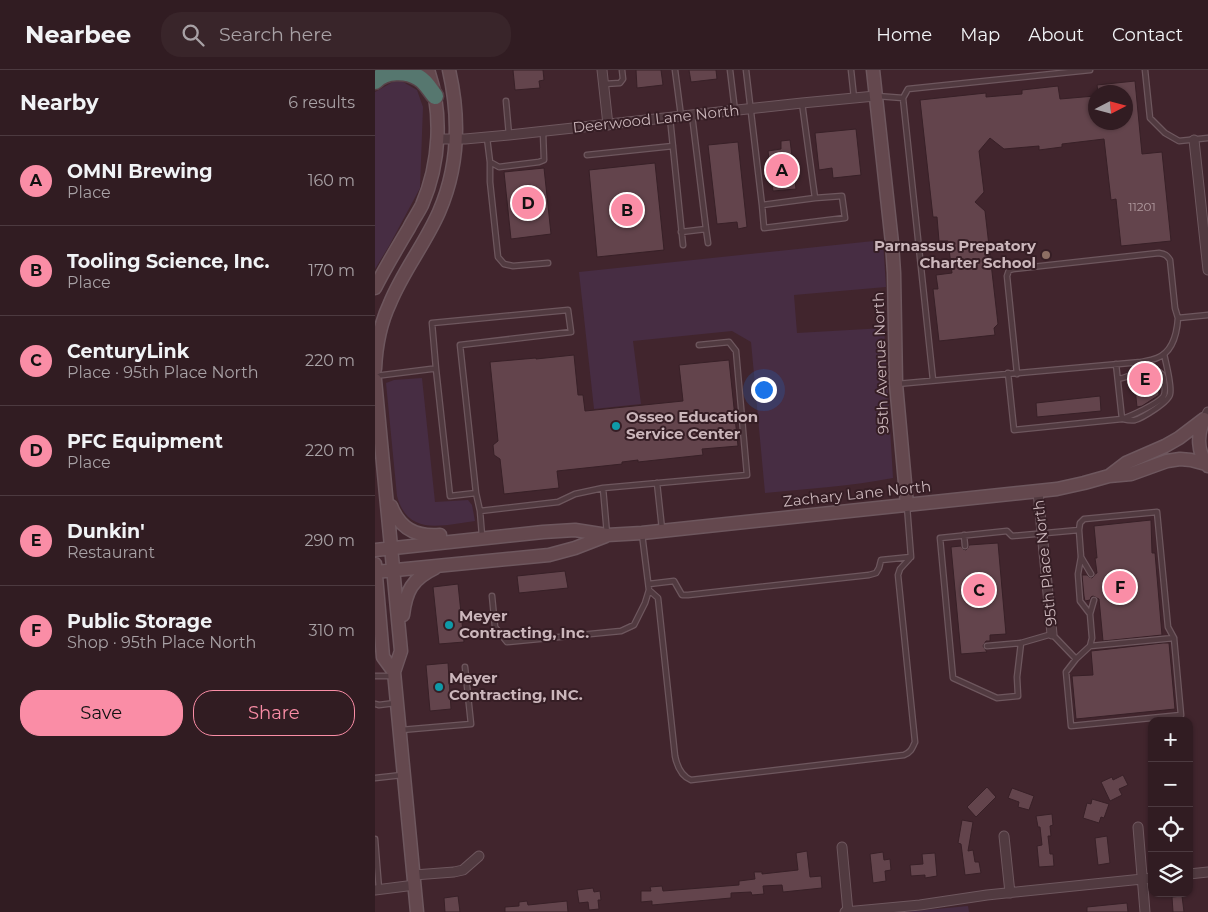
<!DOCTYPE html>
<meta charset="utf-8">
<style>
:root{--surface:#311c22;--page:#39252a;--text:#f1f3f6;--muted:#a8a1a5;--line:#4c3a40;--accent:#fa8da6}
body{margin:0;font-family:Montserrat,sans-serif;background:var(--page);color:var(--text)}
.controls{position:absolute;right:15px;bottom:15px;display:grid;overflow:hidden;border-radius:10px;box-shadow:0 1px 4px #0004}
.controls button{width:45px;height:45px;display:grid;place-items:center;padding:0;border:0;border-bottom:1px solid var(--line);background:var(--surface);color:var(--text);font:25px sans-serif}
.compass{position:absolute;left:713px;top:15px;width:45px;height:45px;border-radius:50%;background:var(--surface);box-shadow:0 1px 4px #0004;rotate:84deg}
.you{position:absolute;left:388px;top:319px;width:18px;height:18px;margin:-12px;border:4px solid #fff;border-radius:50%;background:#1a73e8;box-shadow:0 0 0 8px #1a73e833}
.badge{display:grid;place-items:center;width:32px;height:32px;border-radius:50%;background:var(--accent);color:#111;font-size:16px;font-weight:700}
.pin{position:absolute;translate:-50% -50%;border:2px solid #fff;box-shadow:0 1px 5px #0006}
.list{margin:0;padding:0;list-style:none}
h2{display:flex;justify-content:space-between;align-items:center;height:65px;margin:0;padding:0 20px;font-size:21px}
h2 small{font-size:16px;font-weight:400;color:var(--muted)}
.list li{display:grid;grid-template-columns:32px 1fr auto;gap:15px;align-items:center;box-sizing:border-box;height:90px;padding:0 20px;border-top:1px solid var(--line)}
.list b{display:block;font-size:19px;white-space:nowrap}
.list p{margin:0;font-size:16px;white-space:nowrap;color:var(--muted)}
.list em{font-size:16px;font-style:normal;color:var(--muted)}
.actions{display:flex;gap:10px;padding:15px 20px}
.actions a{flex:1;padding:11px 0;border:1px solid var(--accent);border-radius:20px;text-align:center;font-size:18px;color:var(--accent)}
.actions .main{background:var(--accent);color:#111}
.icon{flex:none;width:28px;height:28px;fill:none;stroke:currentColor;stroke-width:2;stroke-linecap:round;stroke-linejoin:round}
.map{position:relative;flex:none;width:833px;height:842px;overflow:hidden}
header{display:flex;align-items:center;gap:30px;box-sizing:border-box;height:70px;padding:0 25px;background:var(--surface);border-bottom:1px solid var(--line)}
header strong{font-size:24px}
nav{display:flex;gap:28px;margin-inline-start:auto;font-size:18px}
.search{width:350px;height:45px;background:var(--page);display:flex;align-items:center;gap:12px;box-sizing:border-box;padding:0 18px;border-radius:20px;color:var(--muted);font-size:19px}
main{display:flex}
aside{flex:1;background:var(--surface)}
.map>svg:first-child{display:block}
.green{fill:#472d43}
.building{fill:#63444c;stroke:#382027}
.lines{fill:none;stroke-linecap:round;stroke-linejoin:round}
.lane-casing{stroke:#6e575e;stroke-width:7}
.street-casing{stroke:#6e575e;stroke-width:11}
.secondary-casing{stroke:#6e575e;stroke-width:15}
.highway-casing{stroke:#584148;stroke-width:19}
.lane{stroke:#513a40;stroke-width:4.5}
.street{stroke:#513a40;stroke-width:9}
.secondary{stroke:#64484e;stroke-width:12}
.highway{stroke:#56776f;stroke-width:16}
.education-dot{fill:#8d6e63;stroke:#361e25;stroke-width:2}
.culture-dot{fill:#0f9aa8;stroke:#361e25;stroke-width:2}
.labels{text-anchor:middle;stroke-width:4;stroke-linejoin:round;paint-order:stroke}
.number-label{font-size:12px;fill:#b19a9f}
.street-label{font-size:15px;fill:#cbb6bb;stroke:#361e25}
.poi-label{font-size:15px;font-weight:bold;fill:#cbb6bb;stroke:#361e25;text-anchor:start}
</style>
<header>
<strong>Nearbee</strong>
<div class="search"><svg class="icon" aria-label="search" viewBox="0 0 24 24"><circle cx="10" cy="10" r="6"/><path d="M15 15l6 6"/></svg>Search here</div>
<nav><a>Home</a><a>Map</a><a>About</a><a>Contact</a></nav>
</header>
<main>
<aside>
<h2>Nearby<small>6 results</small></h2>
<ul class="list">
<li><span class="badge">A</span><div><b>OMNI Brewing</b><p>Place</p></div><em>160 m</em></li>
<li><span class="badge">B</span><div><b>Tooling Science, Inc.</b><p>Place</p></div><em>170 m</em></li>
<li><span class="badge">C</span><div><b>CenturyLink</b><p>Place · 95th Place North</p></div><em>220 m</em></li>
<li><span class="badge">D</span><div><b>PFC Equipment</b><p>Place</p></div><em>220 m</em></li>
<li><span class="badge">E</span><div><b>Dunkin'</b><p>Restaurant</p></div><em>290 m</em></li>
<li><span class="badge">F</span><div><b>Public Storage</b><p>Shop · 95th Place North</p></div><em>310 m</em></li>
</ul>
<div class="actions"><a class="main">Save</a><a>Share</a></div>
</aside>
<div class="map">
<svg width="833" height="842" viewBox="0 0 833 842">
<rect width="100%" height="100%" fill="#41252d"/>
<path class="green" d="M23,9L42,20L48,37L45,118L14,176L0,199V22Z
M508,170L511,217L419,225L422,263L509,258L518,408C476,416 433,419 390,423L376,272L357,261L258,271L266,334L219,339L204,202Z
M47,308L60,432L93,430L97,435L100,451C68,455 33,467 22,426L11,313L19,310Z
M593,836L594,842H529Z"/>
<path class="building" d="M138,0H168L169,10L164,11L165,18L140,20Z
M261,0H286L288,15L262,18Z
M314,0H341L342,9L316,12Z
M760,11L767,84L787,82L796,171L746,176L741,129L736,130L729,69L687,74V77L664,80V76L629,79L615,68L604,81L609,122L600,132L610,141L623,254L619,258L620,265L564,271L558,219H563L561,205L577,203L573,171H564L562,147H558L545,30L611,23V27L647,24V20L683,16L685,29L720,26V52H750V22H723L722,15Z
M481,59L486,105L458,108L457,98L444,100L440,63Z
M415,70L421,119L398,121L393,81L406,79V71Z
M363,72L372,157L363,159L362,152L342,154L333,75Z
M280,93L289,180L222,187L214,100Z
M169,98L176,164L136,169L129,102Z
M199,285L203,325H208L210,341L308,331L304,295L354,290L363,376L327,379L328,385L263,392V390L247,392V394L182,401L184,418L129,424L125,389L119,385L118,375L123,371L115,292L161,288V289Z
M779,305L783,306L784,325L767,336L762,337L759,309L768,306Z
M725,326L726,341L662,347L661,333Z
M776,450L777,483H780L787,565L728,571L724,529L718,526L716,527L715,530L710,531L709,526L707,505H712L714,507L717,508L719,506L720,504L722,503L720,488H722L719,456Z
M623,473L631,564L615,565V571H611L608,576L612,582L586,584L576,477L586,476L588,479L591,480L593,478L594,475Z
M190,501L193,518L144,523L142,506Z
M83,514L89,572L64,574L58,517Z
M788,573H794L800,639L701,649L697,606L718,605L716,581Z
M73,593L76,639L55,641L51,595Z
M748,705L753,715L744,719L747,725L735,731L726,712L737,707L738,710Z
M612,717L621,727L601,747L592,737Z
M637,718L659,726L654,740L643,737L644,732L633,728Z
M717,729L734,734L729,748L726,747L724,753L708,748L712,733L716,734Z
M677,744L678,755L675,756L676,766H673L675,784H678L679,796L664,797L662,776L667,775L665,757H663L661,746Z
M587,750L598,752L593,781L598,780L600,792H604L606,803L590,805L586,774L583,773Z
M732,766L735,793L723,795L720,768Z
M432,781L435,807L446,806L447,818L408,822L407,815L388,816L389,824L377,825L376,822L356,823V828L277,835V831L266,832V821H276L275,817L287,816L288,821L364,815V811L380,809L379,802H387V804L423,800L421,783Z
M508,782L509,790L515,789L516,800L510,801L511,811L498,813L495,784Z
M560,783L562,806L550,808V805L536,806L535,795L548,794L547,784Z
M218,818L219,822L225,821L226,830H223L224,839L214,840L213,832L204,833L202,820Z
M83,826L85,842H70L69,828Z
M807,826L809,842H798L797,827Z
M152,831L153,835L192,831L193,842H130V837L144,836V832Z
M752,833L753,842H712V837Z"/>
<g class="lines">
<defs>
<path id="lane" d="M300,0L306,46
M355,0L360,41
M371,0L387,135
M476,0L479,28
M770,0L775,48L790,63L804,71L833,68
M229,14L245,13L248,9L247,0
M502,26L528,28L558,310
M528,28L533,19L715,0
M131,31L134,65
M427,33L440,128L467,126L470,148L389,158L387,135L440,128
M317,45L331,159
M295,48L308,175
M112,68L115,92L124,97L164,92L169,90L168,62
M212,85L298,76
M115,92V112L123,187L129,194L138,196L173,193
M306,162L331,159L333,173
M741,294L747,349
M61,299L75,426L101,423
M633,303L639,360L747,349C756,346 782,334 788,327C791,323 790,317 789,312C789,307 787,302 781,301C768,299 755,307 743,309
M642,304L632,206L634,200L638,199L784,183C790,184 792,185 795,190L800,238L803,248
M0,306L56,299H61L57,253L193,240L196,262L85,275L101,423L105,441
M522,314L766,292C771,291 777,290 782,288C798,282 802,263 803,248L833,245
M748,349C752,350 756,351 760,350C767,348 794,332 795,324C797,316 791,293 789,284
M282,413L287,459
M228,418L232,464
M589,465L590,476
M107,466L105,441L183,432L200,424L228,418L372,405L361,281L354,272L324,275
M706,487L716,504
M274,514L299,511L307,525H313L494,505L501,503L504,498L506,490L536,487
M274,520L283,528L300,686C302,696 306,706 316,710L529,685C536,682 537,679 540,672L523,505L525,499L536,487L532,436
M117,526L120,557L132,572L246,561L259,555L270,533L274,520L267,464
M715,544L705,531L703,504L706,487L704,460L705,453L709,449L782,442L793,557L799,568
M646,573L642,607L643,626L622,628L578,608L565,468L632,461L637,466L704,460
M612,576L646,573L677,564L701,589L691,602L696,656L806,645L799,568L715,576
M701,589L715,576L717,568L715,544L719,530
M0,606H18
M0,634L4,635L20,633
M26,660L96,654L90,597
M0,708L27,705
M0,769L4,819"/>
<path id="street" d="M227,0L233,55
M62,69H90L134,65L427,33L500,26
M819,70L833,200
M832,344L833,342
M663,422L677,564
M763,757L770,842
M629,766L635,823
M467,777L473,842
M814,804L833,802
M39,805L79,802L88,800L104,786
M0,820L40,815
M470,842L545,835L612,825L777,808"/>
<path id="secondary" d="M498,0L517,173L519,203L521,314L532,435
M0,218C10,198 22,178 34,158C38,150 43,143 47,135C65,93 68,43 53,0
M0,299C1,276 5,254 15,233C28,201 50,174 64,142C84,96 85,48 74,0
M0,310L26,581L19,602L42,842
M829,349C822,365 822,382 833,396
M734,406L751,393L790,376L804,368L829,349
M16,436C25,459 41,467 65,465
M0,480L168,462L200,460L232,465L267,463L682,419L709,413L734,406L756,404L792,391L805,389L816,390L831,394
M0,494L8,587L19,602
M0,502L174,485L200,478L231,466
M28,545C31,521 37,509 60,498"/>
<path id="highway" d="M0,11C11,0 31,0 44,8C51,12 55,20 60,26"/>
</defs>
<use href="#lane" class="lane-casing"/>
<use href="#street" class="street-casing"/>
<use href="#secondary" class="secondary-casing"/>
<use href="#highway" class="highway-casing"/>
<use href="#lane" class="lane"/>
<use href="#street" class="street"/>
<use href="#secondary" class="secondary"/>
<use href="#highway" class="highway"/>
</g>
<circle class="education-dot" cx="671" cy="185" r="5"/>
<g class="culture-dot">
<circle cx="241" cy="356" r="5"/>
<circle cx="74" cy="555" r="5"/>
<circle cx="64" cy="617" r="5"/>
</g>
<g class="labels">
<g class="number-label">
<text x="767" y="141">11201</text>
</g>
<g class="street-label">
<text transform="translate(281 49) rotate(-6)" y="5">Deerwood Lane North</text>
<text transform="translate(506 293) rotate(-92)" y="5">95th Avenue North</text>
<text transform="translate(482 424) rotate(-6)" y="5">Zachary Lane North</text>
<text transform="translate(670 493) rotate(-96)" y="5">95th Place North</text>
</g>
<g class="poi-label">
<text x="661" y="181" text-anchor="end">Parnassus Prepatory<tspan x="661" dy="17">Charter School</tspan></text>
<text x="251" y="352">Osseo Education<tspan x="251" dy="17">Service Center</tspan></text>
<text x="84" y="551">Meyer<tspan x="84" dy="17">Contracting, Inc.</tspan></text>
<text x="74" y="613">Meyer<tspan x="74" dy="17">Contracting, INC.</tspan></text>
</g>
</g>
</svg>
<div class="controls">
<button>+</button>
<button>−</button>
<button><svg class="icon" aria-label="locate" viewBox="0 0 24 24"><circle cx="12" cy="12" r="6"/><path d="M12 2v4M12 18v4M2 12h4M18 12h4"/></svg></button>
<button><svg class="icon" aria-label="layers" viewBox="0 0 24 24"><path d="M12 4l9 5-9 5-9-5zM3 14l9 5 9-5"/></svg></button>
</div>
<svg class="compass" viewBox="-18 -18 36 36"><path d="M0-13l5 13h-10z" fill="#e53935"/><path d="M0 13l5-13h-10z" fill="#a8a1a5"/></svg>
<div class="you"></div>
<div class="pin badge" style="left:407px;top:100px">A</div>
<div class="pin badge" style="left:252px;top:140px">B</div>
<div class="pin badge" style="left:604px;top:520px">C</div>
<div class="pin badge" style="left:153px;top:133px">D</div>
<div class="pin badge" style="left:770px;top:309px">E</div>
<div class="pin badge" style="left:745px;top:517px">F</div>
</div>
</main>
